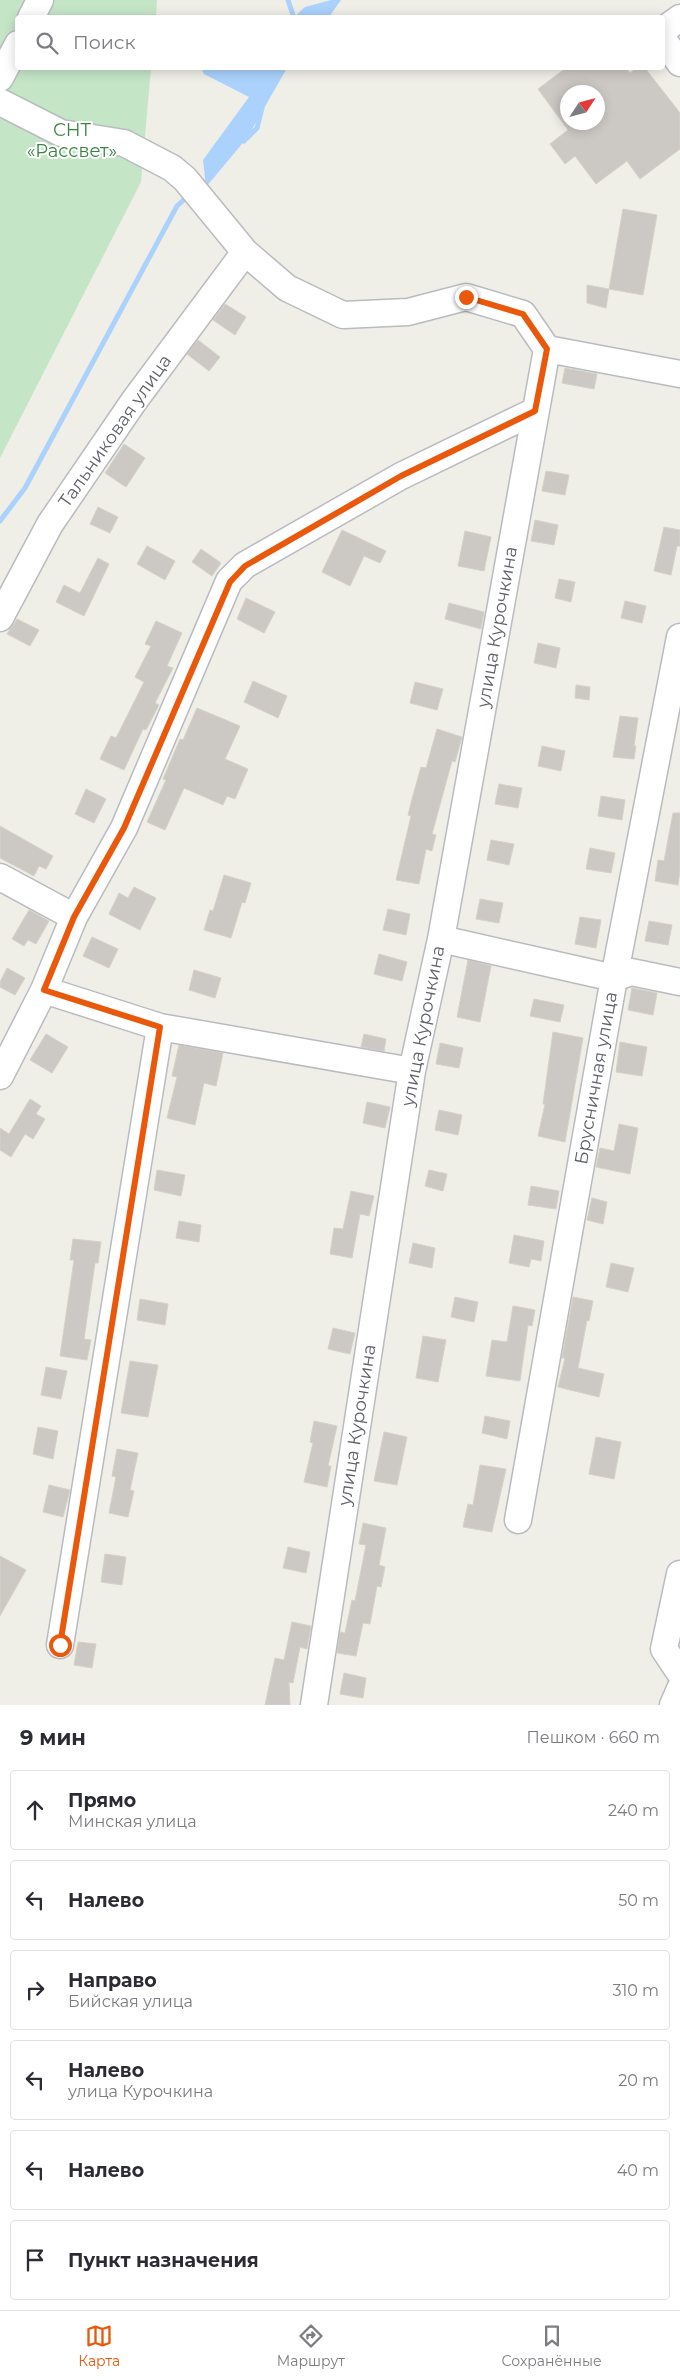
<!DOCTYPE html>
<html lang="ru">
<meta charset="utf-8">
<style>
:root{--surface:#fff;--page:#f2f2f3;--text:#2b2b33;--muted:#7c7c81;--line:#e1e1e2;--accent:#ea580c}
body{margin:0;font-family:Montserrat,sans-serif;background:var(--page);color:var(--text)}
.compass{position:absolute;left:560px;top:85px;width:45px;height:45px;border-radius:50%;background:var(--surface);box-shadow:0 2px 12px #0003;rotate:54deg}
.stop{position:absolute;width:15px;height:15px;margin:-11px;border:4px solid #ea580c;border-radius:50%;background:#fff}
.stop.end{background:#ea580c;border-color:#fff;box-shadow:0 1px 5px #0008}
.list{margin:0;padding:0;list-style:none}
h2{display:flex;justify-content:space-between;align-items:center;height:65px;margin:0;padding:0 20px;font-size:21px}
h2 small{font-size:16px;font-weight:400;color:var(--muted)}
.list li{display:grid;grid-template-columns:32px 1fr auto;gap:15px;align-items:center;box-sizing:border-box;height:80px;margin:0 10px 10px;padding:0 10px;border:1px solid var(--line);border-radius:5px}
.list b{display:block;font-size:19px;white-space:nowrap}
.list p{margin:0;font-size:16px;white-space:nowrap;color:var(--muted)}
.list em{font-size:16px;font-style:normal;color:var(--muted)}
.icon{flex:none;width:28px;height:28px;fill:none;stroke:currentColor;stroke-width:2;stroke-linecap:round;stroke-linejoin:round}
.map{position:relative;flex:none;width:680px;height:1705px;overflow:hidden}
.search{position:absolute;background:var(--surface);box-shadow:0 2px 12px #0003;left:15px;right:15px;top:15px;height:55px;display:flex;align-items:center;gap:12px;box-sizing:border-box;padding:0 18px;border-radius:5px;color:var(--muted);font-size:19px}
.sheet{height:605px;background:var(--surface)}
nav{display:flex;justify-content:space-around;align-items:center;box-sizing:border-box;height:70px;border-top:1px solid var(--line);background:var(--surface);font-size:14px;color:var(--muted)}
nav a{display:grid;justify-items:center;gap:2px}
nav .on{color:var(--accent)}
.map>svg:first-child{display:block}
.green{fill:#c4e6c7}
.water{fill:#aad2fd}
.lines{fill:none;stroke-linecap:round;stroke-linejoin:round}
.stream{stroke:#aad2fd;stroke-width:5}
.building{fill:#ccc9c4;stroke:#d5d1c5;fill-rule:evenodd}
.minor-casing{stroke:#b9bbc0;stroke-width:29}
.minor{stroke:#fff;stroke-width:26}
.route{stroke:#ea580c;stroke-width:6}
.labels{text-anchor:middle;stroke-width:4;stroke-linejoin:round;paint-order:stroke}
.park-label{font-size:18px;fill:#388441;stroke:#fff}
.street-label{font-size:18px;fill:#5e6167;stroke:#fff}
</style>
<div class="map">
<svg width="680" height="1705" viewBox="0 0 680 1705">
<rect width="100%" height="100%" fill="#f0efe7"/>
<path class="green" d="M0,0H157L156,17L18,18V68H151L141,182L0,458Z"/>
<path class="water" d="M331,0H341L329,17H294L305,7Z
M201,68H287L247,138L206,187L203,160L249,97L204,74Z"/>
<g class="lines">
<path class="stream" d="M288,0L294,18
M244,141L257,128L262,108
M0,521L25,488L177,206L188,196"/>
</g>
<path class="building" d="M566,68H626L630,73L637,68H645L680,113V149L640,179L627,161L596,184L575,156L565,164L550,144L568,130L538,89ZM568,92H598V122H568Z
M623,209L657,215L643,295L609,289Z
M587,285L609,289L606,308L587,303Z
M225,304L246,317L235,335L213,320Z
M198,340L220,357L209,371L187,354Z
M565,368L597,374L594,389L562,383Z
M124,444L145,458L126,487L105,473Z
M546,471L569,475L565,495L542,491Z
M98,507L118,517L110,533L90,524Z
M535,520L558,525L554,545L531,541Z
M664,527L680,530V546H677L671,575L654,571Z
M342,530L386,551L380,563L364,556L350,586L322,572Z
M465,531L491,537L484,571L458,566Z
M147,546L175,561L165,580L137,564Z
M201,549L221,563L212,576L192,562Z
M98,558L109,564L84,616L56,602L64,585L80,593Z
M559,579L575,582L571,602L555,598Z
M246,598L275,612L264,633L237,619Z
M625,601L646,606L642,623L621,618Z
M449,603L484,612L481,629L445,619Z
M17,619L39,630L30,646L7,634Z
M156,621L182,633L167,666L173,668L155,703L159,705L146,730L143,729L124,770L100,759L111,736L116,738L144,682L135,677L151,646L145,644Z
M538,643L560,648L556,668L534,663Z
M253,681L287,696L278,718L244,702Z
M415,682L443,689L437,710L410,703Z
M576,685L590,687L589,700L575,698Z
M197,708L240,726L225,759L248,769L235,799L227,796L223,805L184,788L165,830L147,822L166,780L163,779L180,739L183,740Z
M620,716L638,718L634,746H636L634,759L613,757Z
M437,729L462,737L455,762L452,761L432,834L436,835L432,851L426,849L419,884L396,880L411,816L408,815L412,799L421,767L426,768Z
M542,746L565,751L561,771L538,766Z
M499,784L522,788L518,808L495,804Z
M86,789L106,799L94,823L75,814Z
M601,796L625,800L622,820L598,816Z
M673,813H680V870L678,885L655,881L658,860L664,861Z
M0,826L53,856L46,869L39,866L34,876L0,858Z
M491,840L514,844L509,865L487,860Z
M590,848L615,853L611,873L586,869Z
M224,875L251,883L245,903L242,902L231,938L204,930L210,910L213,911Z
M134,887L156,898L140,930L109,914L119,893L128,898Z
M480,899L503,903L499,923L476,919Z
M388,909L410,914L406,935L383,930Z
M29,910L49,921L36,944L28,940L24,946L12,939Z
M580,917L601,920L596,948L575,944Z
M649,921L672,925L668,945L645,941Z
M92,937L118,949L109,968L83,956Z
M379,954L407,962L402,981L374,974Z
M468,960L491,966L480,1022L457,1017Z
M7,968L25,978L15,995L0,987V982Z
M194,970L221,978L215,998L189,990Z
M632,988L657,993L653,1015L628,1010Z
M534,999L564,1005L560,1022L530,1016Z
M553,1032L583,1038L565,1142L538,1136L545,1104H543Z
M46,1034L68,1047L52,1073L30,1060Z
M364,1034L386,1039L384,1051L361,1047Z
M620,1042L647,1047L642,1076L616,1072Z
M440,1043L463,1048L459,1068L436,1064Z
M179,1045L223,1053L216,1086L204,1083L195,1125L167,1118L177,1077L172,1076Z
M30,1099L41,1106L36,1114L45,1119L33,1139L25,1134L11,1157L0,1150V1128L9,1134Z
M367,1102L390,1107L385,1128L363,1123Z
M439,1110L462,1115L458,1135L435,1130Z
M619,1124L638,1128L630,1174L596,1167L600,1148L614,1151Z
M157,1170L185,1175L181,1196L154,1190Z
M429,1170L447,1174L443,1191L425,1186Z
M531,1186L559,1191L556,1209L528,1205Z
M351,1191L374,1196L369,1216L360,1214L352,1258L330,1254L334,1228L343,1229Z
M592,1198L607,1202L603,1224L587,1220Z
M179,1221L201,1225L199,1242L176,1238Z
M514,1235L544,1241L541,1261L531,1259L529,1267L509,1263Z
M73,1239L101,1242L98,1263H95L84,1339L91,1340L87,1360L60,1356L74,1260H70Z
M413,1243L435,1248L432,1268L409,1263Z
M611,1263L634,1268L628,1292L606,1287Z
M455,1297L478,1302L474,1322L451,1317Z
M573,1297L593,1301L589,1321L587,1320L578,1368L604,1374L599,1397L558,1387L565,1358H562Z
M140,1299L168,1304L165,1325L137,1320Z
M513,1306L535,1310L532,1326L528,1325L520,1381L486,1376L492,1340L507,1342Z
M333,1328L355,1333L350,1354L328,1349Z
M423,1336L446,1340L438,1382L416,1378Z
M130,1361L158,1365L148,1417L121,1413Z
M46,1367L67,1371L61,1399L41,1395Z
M485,1416L510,1421L507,1439L482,1433Z
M314,1421L337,1426L328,1466H331L327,1487L304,1482L313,1443L310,1442Z
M38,1427L58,1431L53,1459L33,1454Z
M384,1432L407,1437L397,1485L374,1481Z
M596,1437L621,1442L614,1479L589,1474Z
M117,1449L138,1453L130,1490L134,1491L128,1517L109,1513L116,1477L112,1476Z
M480,1465L506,1469L492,1532L463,1527L468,1504L473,1505Z
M49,1485L70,1490L63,1517L43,1512Z
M363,1523L386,1528L379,1565L385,1567L381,1587L377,1586L370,1624L363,1623L356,1656L337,1653L340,1632L345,1633L352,1600L355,1601L366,1545L359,1544Z
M288,1547L310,1552L306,1573L283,1568Z
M105,1554L126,1557L122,1585L101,1582Z
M0,1556L26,1570L0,1616Z
M292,1622L311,1626L307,1649L300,1647L293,1683L289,1682L290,1705H265L275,1658L284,1660Z
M78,1642L96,1644L92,1668L74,1665Z
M344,1673L366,1678L363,1698L340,1694Z"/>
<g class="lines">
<defs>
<path id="minor" d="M31,18L40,0
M662,31L680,18
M662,38L680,63
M0,78L18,44
M0,102L61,133L124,143L172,168L185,179L245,252L287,288L343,315L408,312L466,297L523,314L547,349
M547,349L680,374
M0,618L50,524L134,401L245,252
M0,877L74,917
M441,939L614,978L631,972L680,982
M44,990L160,1027L412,1071
M0,1076L44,990L74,917L124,828L229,581L245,565L401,476L535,411
M518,1520L614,978L680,637
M680,1574L664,1649L680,1673
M60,1645L160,1027
M314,1705L412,1071L441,939L547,349
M673,1705L680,1689"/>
</defs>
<use href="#minor" class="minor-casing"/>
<use href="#minor" class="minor"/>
</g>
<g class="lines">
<path class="route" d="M60,1645L160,1027L44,990L74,917L124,828L230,582L245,566L401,476L535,411L547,349L523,314L466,297"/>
</g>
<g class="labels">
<g class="park-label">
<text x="72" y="136">СНТ<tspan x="72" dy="21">«Рассвет»</tspan></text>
</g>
<g class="street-label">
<text transform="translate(115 431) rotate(-55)" y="6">Тальниковая улица</text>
<text transform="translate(497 627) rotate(-80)" y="6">улица Курочкина</text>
<text transform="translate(423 1026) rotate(-79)" y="6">улица Курочкина</text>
<text transform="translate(596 1078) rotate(-80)" y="6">Брусничная улица</text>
<text transform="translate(357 1425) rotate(-81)" y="6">улица Курочкина</text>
</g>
</g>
</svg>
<svg class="compass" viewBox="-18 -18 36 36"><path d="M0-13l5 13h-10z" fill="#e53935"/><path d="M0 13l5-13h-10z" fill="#7c7c81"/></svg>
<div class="stop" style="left:60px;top:1645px"></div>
<div class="stop end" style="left:466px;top:297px"></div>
<div class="search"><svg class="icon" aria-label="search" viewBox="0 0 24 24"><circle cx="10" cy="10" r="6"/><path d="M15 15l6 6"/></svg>Поиск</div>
</div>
<section class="sheet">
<h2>9 мин<small>Пешком · 660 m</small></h2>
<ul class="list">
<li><svg class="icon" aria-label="ahead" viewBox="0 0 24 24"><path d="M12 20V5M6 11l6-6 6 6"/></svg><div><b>Прямо</b><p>Минская улица</p></div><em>240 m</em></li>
<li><svg class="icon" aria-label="left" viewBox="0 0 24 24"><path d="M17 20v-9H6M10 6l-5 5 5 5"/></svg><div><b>Налево</b></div><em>50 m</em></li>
<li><svg class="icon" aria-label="right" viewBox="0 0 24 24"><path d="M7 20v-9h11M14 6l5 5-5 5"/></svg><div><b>Направо</b><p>Бийская улица</p></div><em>310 m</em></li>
<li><svg class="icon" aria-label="left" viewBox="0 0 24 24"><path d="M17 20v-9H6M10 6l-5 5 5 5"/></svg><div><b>Налево</b><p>улица Курочкина</p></div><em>20 m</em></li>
<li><svg class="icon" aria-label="left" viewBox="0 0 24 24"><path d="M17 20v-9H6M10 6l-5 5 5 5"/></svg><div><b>Налево</b></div><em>40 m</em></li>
<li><svg class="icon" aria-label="arrive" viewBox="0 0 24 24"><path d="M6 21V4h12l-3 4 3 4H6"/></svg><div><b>Пункт назначения</b></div></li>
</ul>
</section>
<nav>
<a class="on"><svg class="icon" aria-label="map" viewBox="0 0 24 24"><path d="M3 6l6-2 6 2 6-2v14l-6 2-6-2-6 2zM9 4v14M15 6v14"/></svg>Карта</a>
<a><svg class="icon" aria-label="directions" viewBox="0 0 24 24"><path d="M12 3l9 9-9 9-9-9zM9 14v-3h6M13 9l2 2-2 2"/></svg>Маршрут</a>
<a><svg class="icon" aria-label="saved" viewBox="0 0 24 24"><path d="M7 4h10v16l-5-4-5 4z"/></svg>Сохранённые</a>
</nav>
